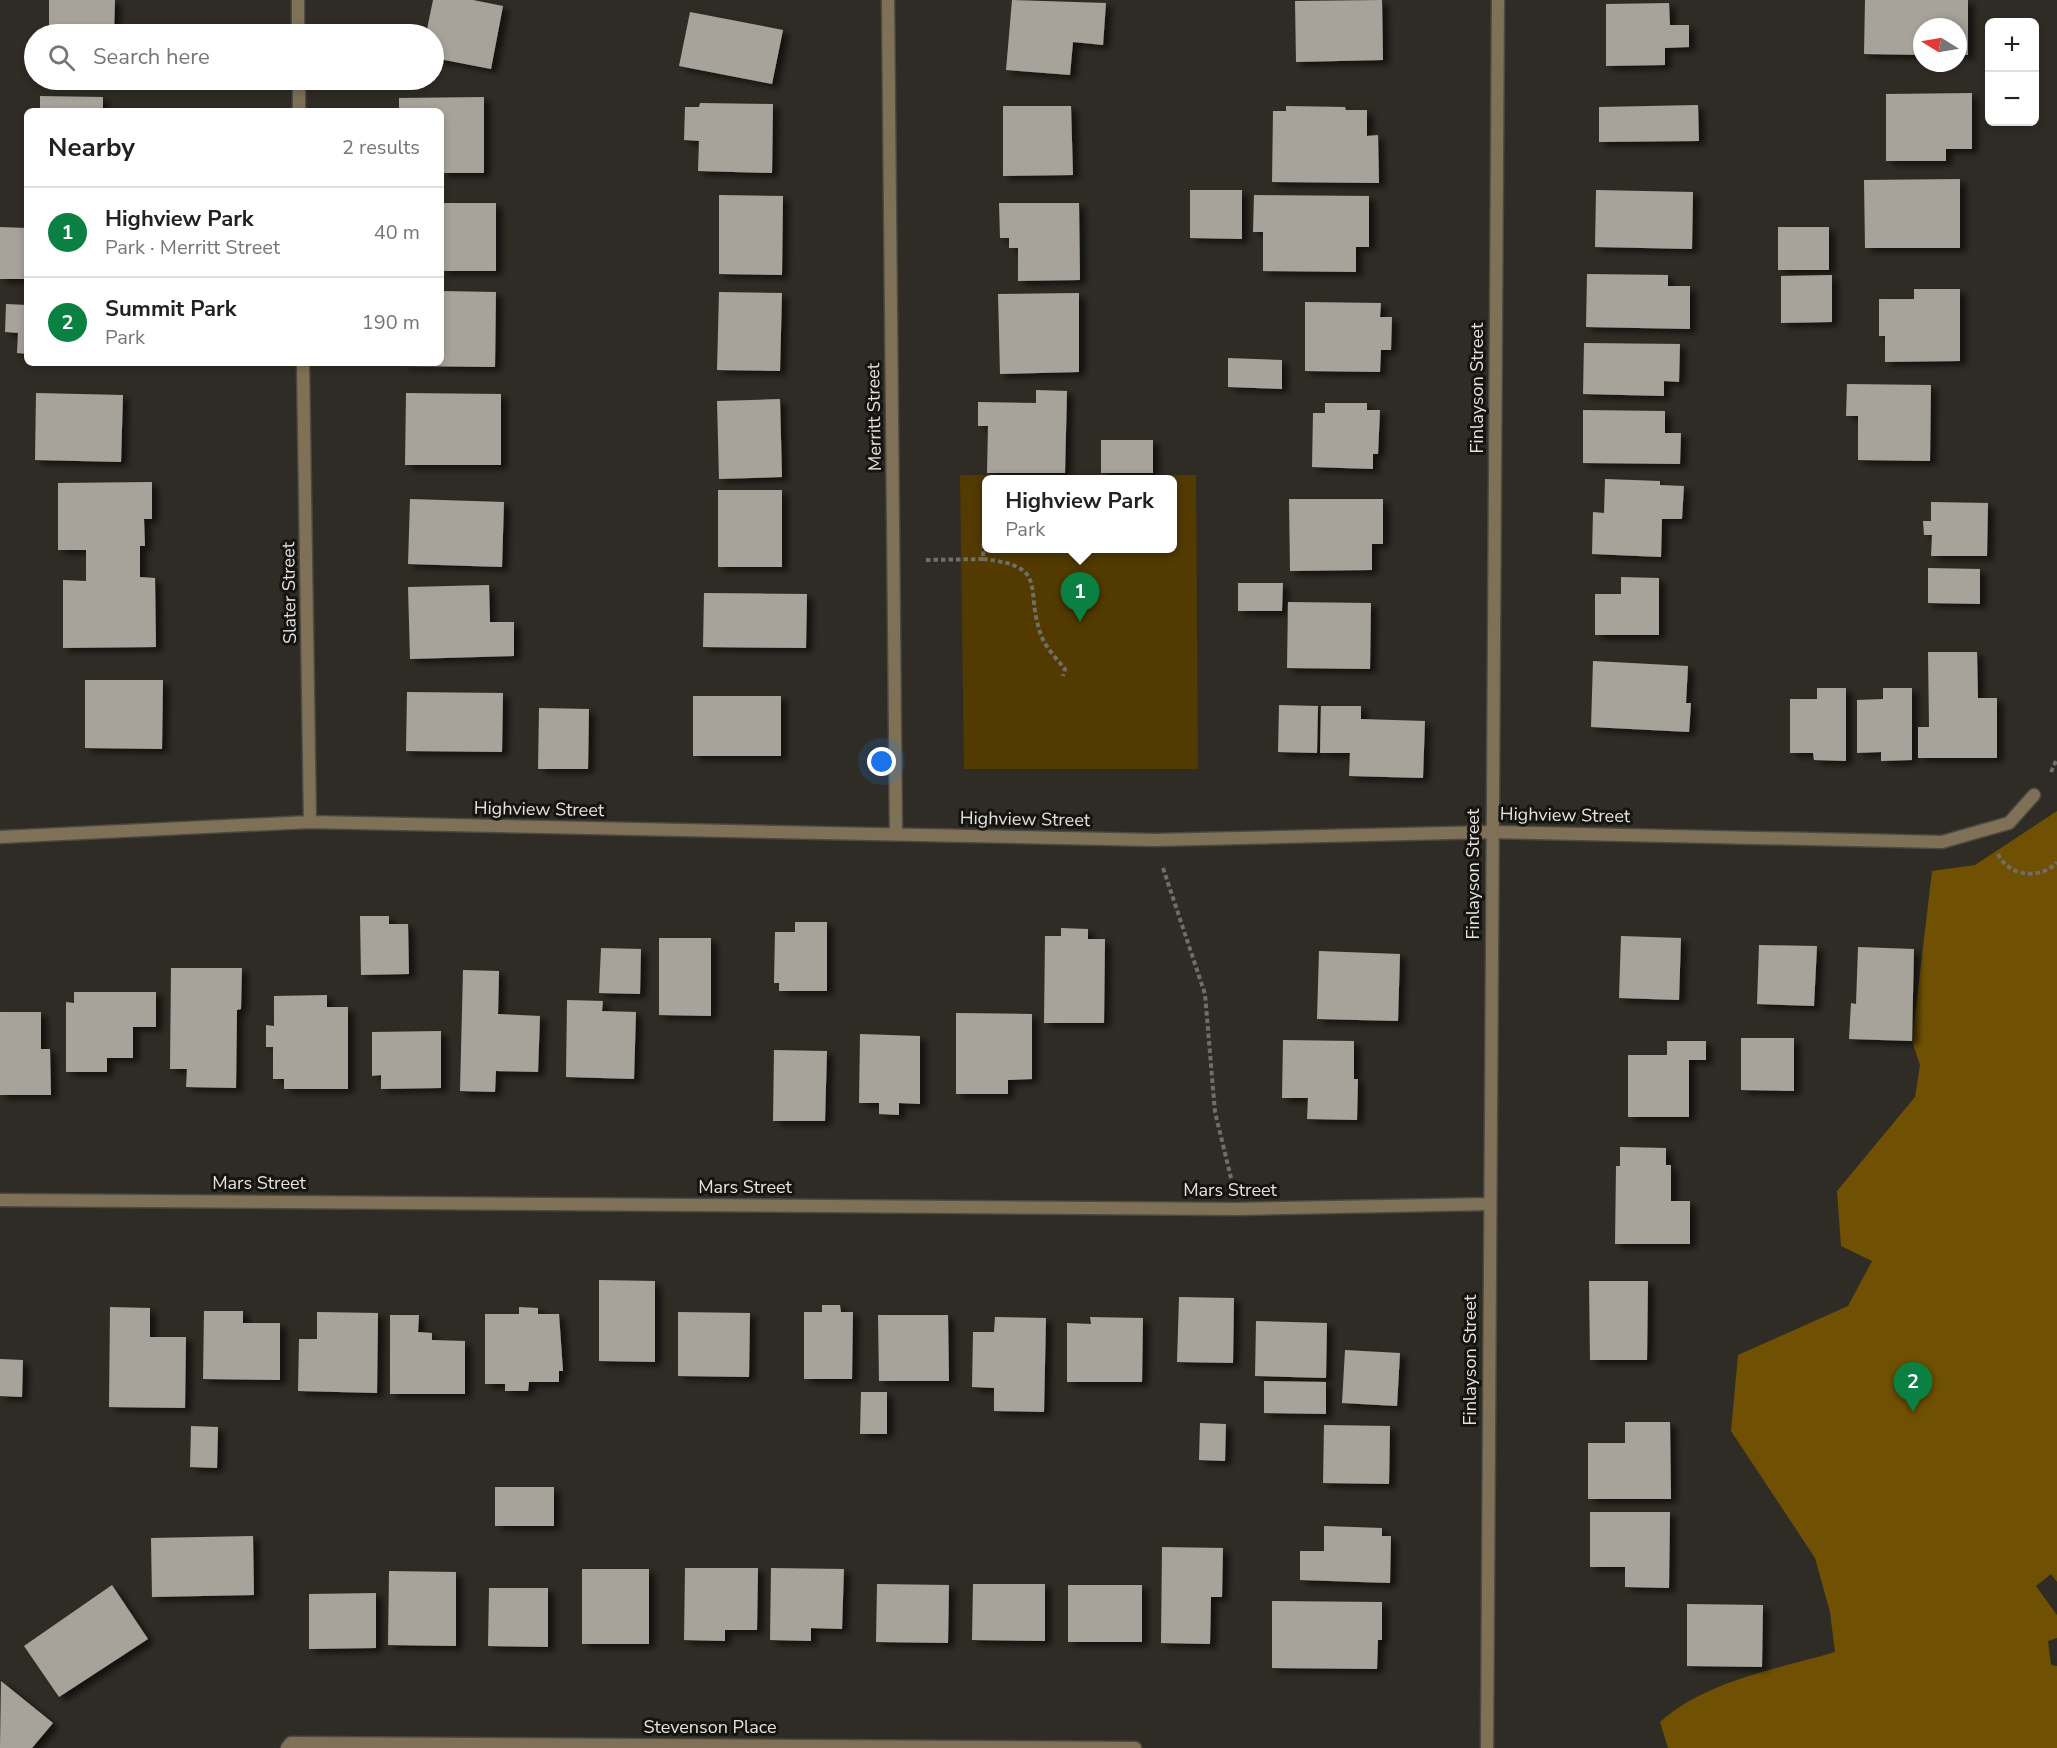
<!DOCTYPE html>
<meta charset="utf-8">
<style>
:root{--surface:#fff;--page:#f6f6f6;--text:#222;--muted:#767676;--line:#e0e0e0;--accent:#0b8043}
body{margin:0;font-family:"Nunito Sans",sans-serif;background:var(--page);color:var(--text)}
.controls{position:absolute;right:18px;top:18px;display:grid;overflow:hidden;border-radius:9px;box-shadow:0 3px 9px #0003}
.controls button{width:54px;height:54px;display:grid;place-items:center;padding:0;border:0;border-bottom:2px solid var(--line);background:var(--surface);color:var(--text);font:30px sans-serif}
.compass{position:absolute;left:1913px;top:18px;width:54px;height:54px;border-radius:50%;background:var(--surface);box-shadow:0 3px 9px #0003;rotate:281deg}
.you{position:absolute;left:882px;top:762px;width:21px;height:21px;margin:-15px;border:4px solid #fff;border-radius:50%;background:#1a73e8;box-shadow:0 0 0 9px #1a73e833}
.badge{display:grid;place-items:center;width:39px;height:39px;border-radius:50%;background:var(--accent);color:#fff;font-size:20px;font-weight:700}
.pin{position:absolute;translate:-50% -50px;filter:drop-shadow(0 2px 3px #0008)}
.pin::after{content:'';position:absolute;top:32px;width:21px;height:18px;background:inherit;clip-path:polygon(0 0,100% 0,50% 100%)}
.popup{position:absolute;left:982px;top:475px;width:195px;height:78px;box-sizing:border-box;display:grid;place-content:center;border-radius:9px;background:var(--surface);filter:drop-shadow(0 2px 4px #0005);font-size:20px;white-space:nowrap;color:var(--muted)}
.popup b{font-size:22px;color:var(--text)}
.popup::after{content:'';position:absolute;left:50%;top:100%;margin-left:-12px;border:12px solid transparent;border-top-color:var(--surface)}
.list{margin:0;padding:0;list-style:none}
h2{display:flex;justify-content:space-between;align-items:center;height:78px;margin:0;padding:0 24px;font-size:26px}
h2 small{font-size:20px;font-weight:400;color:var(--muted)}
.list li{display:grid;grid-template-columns:39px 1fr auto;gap:18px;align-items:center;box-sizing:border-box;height:90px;padding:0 24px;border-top:2px solid var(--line)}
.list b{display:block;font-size:22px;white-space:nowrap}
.list p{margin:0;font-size:20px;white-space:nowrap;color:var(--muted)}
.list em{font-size:20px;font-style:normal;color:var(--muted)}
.icon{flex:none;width:33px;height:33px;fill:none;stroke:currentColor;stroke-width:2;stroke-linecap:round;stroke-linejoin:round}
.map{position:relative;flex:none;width:2057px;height:1748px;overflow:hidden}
.search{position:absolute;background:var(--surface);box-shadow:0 3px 9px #0003;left:24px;top:24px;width:420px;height:66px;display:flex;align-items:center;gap:15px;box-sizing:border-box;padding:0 21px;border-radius:33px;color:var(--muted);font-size:22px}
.panel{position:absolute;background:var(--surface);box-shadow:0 3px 9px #0003;left:24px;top:108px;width:420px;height:258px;border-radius:9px}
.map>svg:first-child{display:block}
.green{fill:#523a00;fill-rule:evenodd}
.forest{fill:#705103}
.building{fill:#a7a39b;filter:url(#shadow)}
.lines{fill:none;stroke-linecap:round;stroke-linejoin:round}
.minor-casing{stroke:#4c4943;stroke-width:15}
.tertiary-casing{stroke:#4c4943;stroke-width:15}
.path{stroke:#706e68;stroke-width:4;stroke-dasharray:4.5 3;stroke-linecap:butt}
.minor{stroke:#7f7157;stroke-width:12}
.tertiary{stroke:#7f7157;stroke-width:12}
.labels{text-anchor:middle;stroke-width:6;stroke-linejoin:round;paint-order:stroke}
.street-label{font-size:18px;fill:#e4e2de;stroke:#161411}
</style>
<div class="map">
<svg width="2057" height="1748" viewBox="0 0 2057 1748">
<defs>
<filter id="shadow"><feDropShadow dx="6" dy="4" stdDeviation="3" flood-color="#0009"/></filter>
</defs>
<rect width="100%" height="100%" fill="#2f2c25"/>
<path class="green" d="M960,475H1196L1198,769H964ZM987,480H1173V548H987Z"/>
<path class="forest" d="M2057,811V1582L2051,1574L2036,1586L2057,1615V1638L2048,1641L2051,1665L2057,1666V1748H1668L1660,1722C1705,1681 1777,1669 1835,1652L1830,1612L1815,1558L1731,1431L1738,1355L1848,1306L1872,1261L1841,1246L1837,1191L1915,1097L1920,1065L1912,1041L1932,871L1975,865Z"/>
<path class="building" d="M49,0H115L114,34H49Z
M433,0H473L503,6L491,69L434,58V34H426Z
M1012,0L1106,3L1103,45L1073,42L1070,75L1006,70Z
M1382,0L1383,60L1296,62L1295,1Z
M1865,0H1968V55H1958V27H1922V55L1864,54Z
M1669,3L1670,25H1689V47L1665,48V65L1606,66V4Z
M690,12L783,30L772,84L679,66Z
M1972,93V149H1946V161H1886V94Z
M40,96L103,97V111H40Z
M484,97V173H441V111H399V98Z
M700,103L773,104L772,173L698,171L699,141L684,140L685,107H699Z
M1698,105L1699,141L1599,142V107Z
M1003,106H1071L1073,175L1003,176Z
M1286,106L1345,107L1346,110H1367V136L1378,135L1379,183L1272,182L1273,111H1286Z
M1960,179V248H1865L1864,180Z
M1190,190H1242V239L1190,238Z
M1596,190L1693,192L1692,249L1595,247Z
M719,195L783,196L782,275L719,274Z
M1254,195L1369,196V247H1356V272L1263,271V232H1253Z
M441,203H496V271H441Z
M999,203H1079L1080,280L1018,281V248H1009V238H1000Z
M0,227L27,228V279H0Z
M1778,227H1829V270H1778Z
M1587,274L1668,275V286H1690V329L1586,327Z
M1832,275V322L1781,323V276Z
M1914,289H1960V361L1885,362V336H1879V299H1914Z
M441,291L496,292L495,367L403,366V363H441Z
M719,292L782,293L780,371L717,370Z
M1079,293V372L1000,374L998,294Z
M1305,302L1381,303L1380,317H1392L1391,350H1381L1380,372L1305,371Z
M6,304L27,305V354L17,353L18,333L5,332Z
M1584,343L1680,344L1679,382L1664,381V396L1583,394Z
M1228,358L1282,360V389L1228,387Z
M1847,384L1931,385L1930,461L1858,460V416H1846Z
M1036,390L1067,391L1065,473H987L988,426H978V402L1036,403Z
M36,393L123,395L121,462L35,460Z
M406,393L501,394V465H405Z
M780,399L782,477L719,479L717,401Z
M1325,403H1367V410H1380L1378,454H1373V469L1312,467L1313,413H1325Z
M1583,410L1665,411V433H1681L1680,464L1583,463Z
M1101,440H1153V473H1101Z
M1605,479L1660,481V485L1684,486L1682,519H1662L1661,557L1592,554L1593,512L1604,513Z
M152,482V519H144L145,546H140V577L155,578L156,647L63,648V580L86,581V550H58V483Z
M718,490H782V567H718Z
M410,499L504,502L502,567L408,564Z
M1289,499H1383V544H1372V570L1290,571Z
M1931,502L1988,503L1987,556H1931L1932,535H1924L1923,521H1931Z
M1928,568L1980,569V604L1928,603Z
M1621,577L1659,578V635H1595V594H1621Z
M1238,583H1283L1282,611H1238Z
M489,585L490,622H514V656L410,659L408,587Z
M704,593L807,594L806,648L703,647Z
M1288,602L1371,603L1370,669L1287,668Z
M1928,652H1977L1978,698H1997V758H1918V727H1929Z
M1593,661L1688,666L1686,703H1691L1689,732L1591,727Z
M85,680H163L162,749L85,748Z
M1817,688H1846V761L1814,760L1813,753H1790V699H1817Z
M1883,688H1912V760L1881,761V752L1857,753V700L1883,699Z
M407,692L503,693L502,752L406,751Z
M693,696H781V756H693Z
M1279,705L1318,706L1317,753L1278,752Z
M1321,706H1361V719L1425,721L1423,778L1349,776L1350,753H1320Z
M539,708L589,709L588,769H538Z
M360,916H389V924H408L409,974L361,975Z
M795,922H827V991H779V983H774L775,932H795Z
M1061,928L1088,929V939H1105L1104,1023H1044L1045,936H1061Z
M1621,936L1681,938L1679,1000L1619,998Z
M659,938H711V1016L659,1015Z
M1759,945L1817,946L1814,1006L1757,1004Z
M1858,947L1914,949L1912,1041L1849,1039L1851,1003L1856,1004Z
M601,948L641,949L640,994L599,993Z
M1319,951L1400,954L1398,1021L1317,1019Z
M171,968H242L241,1009L237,1010L236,1088L186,1087L187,1069H170Z
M463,970L499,971L498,1014L540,1016L538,1072L496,1071L495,1092L460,1091Z
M74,992H156V1027H133V1058H107V1072H66V1002L74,1003Z
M327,995V1007H348V1089H284V1079H273V1047H266V1025L274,1026V996Z
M567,1000L603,1001L602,1011L636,1012L634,1079L566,1077Z
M0,1012H41V1049H50L51,1095H0Z
M956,1013L1032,1014V1079L1008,1080V1094H956Z
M441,1031V1088L381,1089V1075L372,1076V1032Z
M860,1034L920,1036V1104L899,1103V1115L879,1114V1103H859Z
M1741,1038H1794V1091L1741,1090Z
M1283,1040L1354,1041V1079H1358L1357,1120L1307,1119L1308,1098H1282Z
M1667,1041H1706V1060H1689V1117H1628V1055H1667Z
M774,1050L827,1051L825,1121H773Z
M1620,1147L1666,1148V1165H1671V1201H1690V1244H1615L1616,1166H1620Z
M599,1280L655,1281V1362L599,1361Z
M1589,1281H1648L1647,1360H1590Z
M1179,1297L1234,1298L1233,1363L1177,1362Z
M822,1305H840L841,1312H853L852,1379H804V1312H822Z
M110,1307L150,1308V1337H186L185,1408L109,1407Z
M519,1307L538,1308V1314H559L563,1371H559V1382H529L528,1391H505V1384H485V1314H519Z
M204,1311H243V1323H280V1380L203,1379Z
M317,1312L378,1313L377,1393L298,1391L299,1339H317Z
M678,1312L750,1313L749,1377L678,1376Z
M390,1315H419L418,1332L432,1333V1340L465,1341V1394H390Z
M878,1315H948L949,1381H879Z
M995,1317L1046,1318L1044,1412L994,1411V1388L972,1387L973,1332H994Z
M1090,1317L1143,1318L1142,1382H1067V1323L1091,1324Z
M1256,1321L1327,1323L1326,1378L1255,1376Z
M1345,1350L1400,1353L1397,1406L1342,1403Z
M0,1359L23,1360L22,1397L0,1396Z
M1264,1381L1326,1382V1414L1264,1413Z
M861,1392H887V1434H860Z
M1625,1422H1670L1671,1499H1588V1443H1625Z
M1200,1423L1226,1424L1225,1461L1199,1460Z
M1324,1425L1390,1426L1389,1484L1323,1483Z
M191,1426L218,1427L217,1468L190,1467Z
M495,1487H554V1526H495Z
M1590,1512H1670L1669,1588L1625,1587V1567H1590Z
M1324,1526L1382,1528V1536H1391L1390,1583L1300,1580V1551H1324Z
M253,1536L254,1595L152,1597L151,1538Z
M1162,1547L1223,1548L1222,1597H1211L1210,1644L1161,1643Z
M685,1568H758L757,1630H725V1641L684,1640Z
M771,1568L844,1569L842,1629L811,1628V1641L770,1640Z
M582,1569H649V1644H582Z
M389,1571L456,1572V1646L388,1645Z
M877,1584L949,1585L948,1643L876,1642Z
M973,1584H1045V1641L972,1640Z
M112,1585L148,1639L59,1697L24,1646Z
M1068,1585H1142V1642H1068Z
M489,1588H548V1647L488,1646Z
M376,1593V1648L309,1649V1594Z
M1272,1601L1382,1602V1640H1378L1377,1669L1272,1668Z
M1687,1604L1763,1605L1762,1667L1687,1666Z
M1,1681L53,1723L32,1748H0Z"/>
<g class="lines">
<defs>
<path id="minor" d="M298,0V34
M888,0L896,834
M299,80V111
M303,363L310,822
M0,837L310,822L1155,840L1491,832L1942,842L2009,823L2034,795
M0,1200L1238,1209L1489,1204
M287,1748L291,1743L1135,1748"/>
<path id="tertiary" d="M1487,1748L1498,0"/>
</defs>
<use href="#minor" class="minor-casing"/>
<use href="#tertiary" class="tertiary-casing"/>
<path class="path" d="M983,559C1050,566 1024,588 1041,635C1045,647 1057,659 1065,669L1063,676
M926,560L983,559L984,530
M2051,772L2057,759
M1998,854C2009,877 2041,880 2057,862
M1163,868L1205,994L1215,1112L1232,1182"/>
<use href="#minor" class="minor"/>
<use href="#tertiary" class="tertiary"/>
</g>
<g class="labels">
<g class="street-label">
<text transform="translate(1477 388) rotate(-90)" y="6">Finlayson Street</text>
<text transform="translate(874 417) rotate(-91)" y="6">Merritt Street</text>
<text transform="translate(289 593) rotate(-91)" y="6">Slater Street</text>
<text transform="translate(539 809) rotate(1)" y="6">Highview Street</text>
<text transform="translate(1565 815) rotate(1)" y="6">Highview Street</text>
<text transform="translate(1025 819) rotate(1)" y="6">Highview Street</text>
<text transform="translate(1473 874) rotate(-90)" y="6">Finlayson Street</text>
<text x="259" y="1189">Mars Street</text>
<text x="745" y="1193">Mars Street</text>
<text x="1230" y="1196">Mars Street</text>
<text transform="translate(1470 1360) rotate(-90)" y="6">Finlayson Street</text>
<text x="710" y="1733">Stevenson Place</text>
</g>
</g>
</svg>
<div class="controls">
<button>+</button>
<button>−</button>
</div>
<svg class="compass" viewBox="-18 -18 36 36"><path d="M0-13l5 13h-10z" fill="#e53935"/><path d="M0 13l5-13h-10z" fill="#767676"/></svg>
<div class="you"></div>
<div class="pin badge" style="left:1080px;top:622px">1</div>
<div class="popup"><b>Highview Park</b>Park</div>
<div class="pin badge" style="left:1913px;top:1412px">2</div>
<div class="search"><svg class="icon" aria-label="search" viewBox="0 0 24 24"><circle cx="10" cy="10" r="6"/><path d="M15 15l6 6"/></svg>Search here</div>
<section class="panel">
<h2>Nearby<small>2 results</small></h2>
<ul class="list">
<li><span class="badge">1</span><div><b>Highview Park</b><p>Park · Merritt Street</p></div><em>40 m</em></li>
<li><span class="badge">2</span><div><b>Summit Park</b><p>Park</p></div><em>190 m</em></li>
</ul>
</section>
</div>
